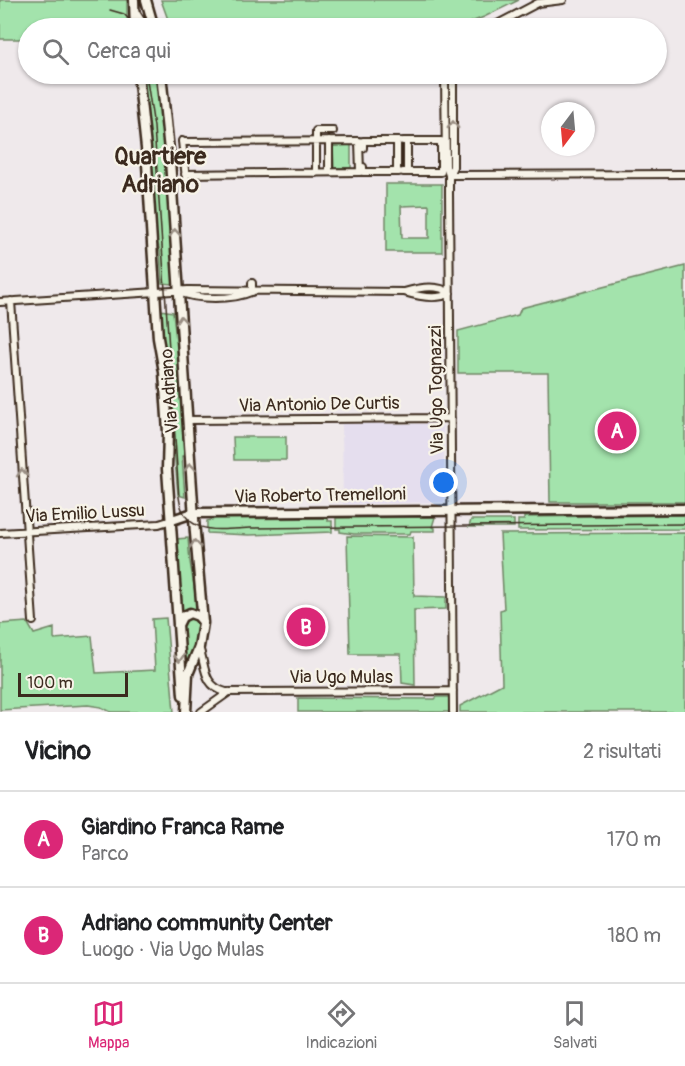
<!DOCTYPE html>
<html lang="it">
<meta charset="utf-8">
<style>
:root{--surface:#fff;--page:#f6f6f6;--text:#202124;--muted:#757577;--line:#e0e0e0;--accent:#db2777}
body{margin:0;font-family:Pangolin,sans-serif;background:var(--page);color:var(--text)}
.compass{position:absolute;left:541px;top:102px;width:54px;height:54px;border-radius:50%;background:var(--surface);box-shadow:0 2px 4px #0004;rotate:196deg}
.scale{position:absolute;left:18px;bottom:15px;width:110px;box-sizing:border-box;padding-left:6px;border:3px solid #3b2a1e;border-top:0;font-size:16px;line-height:21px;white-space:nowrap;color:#3b2a1e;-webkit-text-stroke:4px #f7f3e8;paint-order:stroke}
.you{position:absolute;left:444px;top:483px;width:21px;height:21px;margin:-15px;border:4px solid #fff;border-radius:50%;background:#1a73e8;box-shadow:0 0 0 9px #1a73e833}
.badge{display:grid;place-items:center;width:39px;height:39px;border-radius:50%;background:var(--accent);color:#fff;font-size:20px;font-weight:700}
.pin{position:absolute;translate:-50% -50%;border:3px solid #fff;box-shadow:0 2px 6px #0006}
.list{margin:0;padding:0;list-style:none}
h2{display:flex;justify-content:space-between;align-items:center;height:78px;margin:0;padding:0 24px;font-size:26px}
h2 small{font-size:20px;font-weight:400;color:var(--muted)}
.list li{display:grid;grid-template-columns:39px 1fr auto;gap:18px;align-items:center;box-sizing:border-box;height:96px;padding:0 24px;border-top:2px solid var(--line)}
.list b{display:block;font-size:22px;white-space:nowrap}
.list p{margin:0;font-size:20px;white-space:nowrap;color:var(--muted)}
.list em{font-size:20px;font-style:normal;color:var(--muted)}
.icon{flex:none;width:33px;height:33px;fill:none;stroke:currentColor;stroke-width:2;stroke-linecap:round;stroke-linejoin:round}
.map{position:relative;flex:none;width:685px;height:712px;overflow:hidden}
.search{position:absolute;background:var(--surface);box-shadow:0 2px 4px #0004;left:18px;right:18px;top:18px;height:66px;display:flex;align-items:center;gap:15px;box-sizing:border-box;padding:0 21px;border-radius:33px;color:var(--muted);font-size:22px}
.sheet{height:270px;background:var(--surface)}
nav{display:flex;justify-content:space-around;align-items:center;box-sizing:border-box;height:84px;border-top:2px solid var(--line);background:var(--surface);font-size:16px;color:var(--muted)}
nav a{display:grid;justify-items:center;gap:3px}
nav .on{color:var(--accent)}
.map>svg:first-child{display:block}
.built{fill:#e5deee}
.green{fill:#a3e3ac;stroke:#6f8665;stroke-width:1.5;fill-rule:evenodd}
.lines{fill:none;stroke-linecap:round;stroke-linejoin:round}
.street-casing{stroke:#3b2a1e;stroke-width:10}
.secondary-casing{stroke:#3b2a1e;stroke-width:13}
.street{stroke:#f7f3e8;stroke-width:6}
.secondary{stroke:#f7f3e8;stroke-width:8}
.tram{stroke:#3b2a1e;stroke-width:1.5}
.oneway{stroke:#998e83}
.labels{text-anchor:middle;stroke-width:4.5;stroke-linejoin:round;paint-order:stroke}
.street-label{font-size:18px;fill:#3b2a1e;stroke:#f7f3e8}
.district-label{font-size:24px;font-weight:bold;fill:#3b2a1e;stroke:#f7f3e8}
</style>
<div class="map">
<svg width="685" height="712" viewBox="0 0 685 712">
<rect width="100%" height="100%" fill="#efe9eb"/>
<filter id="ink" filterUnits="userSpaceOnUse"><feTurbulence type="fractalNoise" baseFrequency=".0167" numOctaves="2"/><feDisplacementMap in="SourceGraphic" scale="12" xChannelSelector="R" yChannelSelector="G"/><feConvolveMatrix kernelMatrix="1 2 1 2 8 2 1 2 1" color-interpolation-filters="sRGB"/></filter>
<g filter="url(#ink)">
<path class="built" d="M342,424H440L443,426L445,499L444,502L343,504Z"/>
<path class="green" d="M0,0H127V28H28V39H0Z
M161,0H519L484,17L456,28H171Z
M141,74H156L164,124L174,282L173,284L162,283L160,252L156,236L149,126Z
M351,145V168H334L333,146Z
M386,184H442V252H386ZM429,205V238H402L401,206Z
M685,266V502H550L548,373H458V331L518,315L521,308Z
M160,310L173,312L176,340L179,350L186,455L182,456L185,497L178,495L174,447L172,446V444C174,399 164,355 160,310Z
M233,437H286V460H234Z
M685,515V529L518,530V520H524V517Z
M435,517L432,527L435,528V531H411L410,534H354L340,532V529H336V518Z
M328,518V521H332V532L249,535L207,533V521L215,519Z
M471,520H514V527H469Z
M685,533V712H460V706L502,684L500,610L504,609L500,534Z
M347,536L413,537L414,596L446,597V609L414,610L415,685L402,683L401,654H350Z
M188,538L190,562L198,609L180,611L176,539Z
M166,618L174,712H111L101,707L88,705L0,710V624L27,622L34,634L54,628V639L92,636L96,673L155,670L152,619Z
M188,618L196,620C206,634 191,658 185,672L181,626Z
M437,697H450L454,712H298V698L435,699Z"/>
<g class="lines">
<defs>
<path id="street" d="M135,11L146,28
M490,28L538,3L563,0
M445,74L446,167L449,175
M453,74V167L449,175V194L453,712
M182,141L186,179
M329,141V172
M397,141V172
M403,141H441V172H403
M407,141V172
M182,142L359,141L360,172L185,174
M363,148V141H399
M363,167V172H399
M316,173V131H333
M449,175L685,174
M252,283V292
M179,292C197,300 233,300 251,292
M404,292C417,296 437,301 450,293
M11,301L33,621
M0,302L188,290L404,292C417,288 438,284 450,293
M187,420L451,418
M0,533L159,524L172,520
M199,647C206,665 202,686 226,692L453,691
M201,712L229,692"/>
<path id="secondary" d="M134,0L135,28
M146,0L154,28
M138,74L146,148L158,338L164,372L168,432L167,469L183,695
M161,74L170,160L195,533L203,623L199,647L188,674L186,712
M172,520L193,513L685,509
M178,625L182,617L190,613L198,616L203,622"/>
</defs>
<use href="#street" class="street-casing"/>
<use href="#secondary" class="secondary-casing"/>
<use href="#street" class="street"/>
<use href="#secondary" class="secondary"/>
<path class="tram" d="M110,10L124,14L137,28
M146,74L154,127L179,497C184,538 222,529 251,528L685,524"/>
</g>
<defs><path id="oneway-chevron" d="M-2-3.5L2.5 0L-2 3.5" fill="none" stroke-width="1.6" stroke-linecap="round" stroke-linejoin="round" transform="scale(1.5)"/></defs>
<g class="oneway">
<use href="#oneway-chevron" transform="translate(453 125) rotate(-90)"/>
<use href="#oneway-chevron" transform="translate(175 233) rotate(-94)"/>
<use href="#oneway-chevron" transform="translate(181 320) rotate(-95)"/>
<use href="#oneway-chevron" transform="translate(190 467) rotate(-94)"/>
<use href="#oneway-chevron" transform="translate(22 473) rotate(-94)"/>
<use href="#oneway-chevron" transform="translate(195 544) rotate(-95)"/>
<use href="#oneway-chevron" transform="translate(179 658) rotate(86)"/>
</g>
</g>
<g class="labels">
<g class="street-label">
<text transform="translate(436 390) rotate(-91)" y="6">Via Ugo Tognazzi</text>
<text transform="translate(169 391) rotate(-94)" y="6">Via Adriano</text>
<text transform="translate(319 404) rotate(-1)" y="6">Via Antonio De Curtis</text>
<text transform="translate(320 495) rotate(-1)" y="6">Via Roberto Tremelloni</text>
<text transform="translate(85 513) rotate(-3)" y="6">Via Emilio Lussu</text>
<text x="341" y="683">Via Ugo Mulas</text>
</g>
<g class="district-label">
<text x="160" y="164">Quartiere<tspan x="160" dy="28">Adriano</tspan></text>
</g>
</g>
</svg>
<svg class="compass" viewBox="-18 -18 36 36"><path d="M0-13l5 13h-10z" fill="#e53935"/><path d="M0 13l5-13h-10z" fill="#757577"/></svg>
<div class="scale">100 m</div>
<div class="you"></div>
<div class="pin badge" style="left:617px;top:431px">A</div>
<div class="pin badge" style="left:306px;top:627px">B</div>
<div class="search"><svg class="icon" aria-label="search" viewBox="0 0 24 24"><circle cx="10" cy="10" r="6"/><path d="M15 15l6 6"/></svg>Cerca qui</div>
</div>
<section class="sheet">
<h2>Vicino<small>2 risultati</small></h2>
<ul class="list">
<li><span class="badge">A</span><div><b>Giardino Franca Rame</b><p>Parco</p></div><em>170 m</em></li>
<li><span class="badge">B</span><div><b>Adriano community Center</b><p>Luogo · Via Ugo Mulas</p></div><em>180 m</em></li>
</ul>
</section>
<nav>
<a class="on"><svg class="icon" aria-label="map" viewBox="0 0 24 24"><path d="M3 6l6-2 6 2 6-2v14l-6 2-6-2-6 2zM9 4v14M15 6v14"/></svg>Mappa</a>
<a><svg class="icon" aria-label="directions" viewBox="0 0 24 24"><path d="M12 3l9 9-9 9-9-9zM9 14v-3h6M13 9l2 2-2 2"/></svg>Indicazioni</a>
<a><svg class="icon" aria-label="saved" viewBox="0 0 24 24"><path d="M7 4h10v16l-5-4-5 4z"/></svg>Salvati</a>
</nav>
